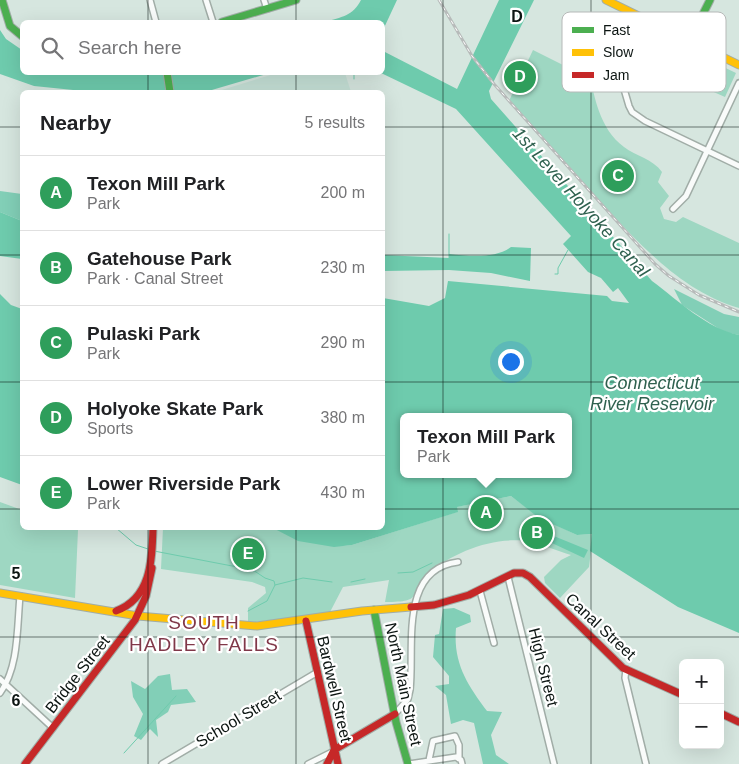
<!DOCTYPE html>
<html lang="en">
<head>
<meta charset="utf-8">
<style>
	:root { --surface:#fff; --page:#f6f6f6; --text:#202124; --muted:#757577; --line:#e0e0e0; --accent:#535e5a }
	body { margin:0; font-family:Helvetica,sans-serif; background:var(--page); color:var(--text) }
	.controls { position:absolute; right:15px; bottom:15px; display:grid; overflow:hidden; border-radius:8px; box-shadow:0 5px 20px #0002 }
	.controls button { width:45px; height:45px; display:grid; place-items:center; padding:0; border:0; border-bottom:1px solid var(--line); background:var(--surface); color:var(--text); font:25px sans-serif }
	.you { position:absolute; left:510px; top:361px; width:18px; height:18px; margin:-12px; border:4px solid #fff; border-radius:50%; background:#1a73e8; box-shadow:0 0 0 8px #1a73e833 }
	.badge { display:grid; place-items:center; width:32px; height:32px; border-radius:50%; background:var(--accent); color:#fff; font-size:16px; font-weight:700 }
	.pin { position:absolute; translate:-50% -50%; border:2px solid #fff; box-shadow:0 1px 5px #0006 }
	.popup { position:absolute; left:400px; top:413px; width:172px; height:65px; box-sizing:border-box; display:grid; place-content:center; border-radius:8px; background:var(--surface); filter:drop-shadow(0 1px 4px #0005); font-size:16px; white-space:nowrap; color:var(--muted) }
	.popup b { font-size:19px; color:var(--text) }
	.popup::after { content:''; position:absolute; left:50%; top:100%; margin-left:-10px; border:10px solid transparent; border-top-color:var(--surface) }
	.list { margin:0; padding:0; list-style:none }
	h2 { display:flex; justify-content:space-between; align-items:center; height:65px; margin:0; padding:0 20px; font-size:21px }
	h2 small { font-size:16px; font-weight:400; color:var(--muted) }
	.list li { display:grid; grid-template-columns:32px 1fr auto; gap:15px; align-items:center; box-sizing:border-box; height:75px; padding:0 20px; border-top:1px solid var(--line) }
	.list b { display:block; font-size:19px; white-space:nowrap }
	.list p { margin:0; font-size:16px; white-space:nowrap; color:var(--muted) }
	.list em { font-size:16px; font-style:normal; color:var(--muted) }
	.icon { flex:none; width:28px; height:28px; fill:none; stroke:currentColor; stroke-width:2; stroke-linecap:round; stroke-linejoin:round }
	.map { position:relative; flex:none; width:739px; height:764px; overflow:hidden }
	.search { position:absolute; background:var(--surface); box-shadow:0 5px 20px #0002; left:20px; top:20px; width:365px; height:55px; display:flex; align-items:center; gap:12px; box-sizing:border-box; padding:0 18px; border-radius:8px; color:var(--muted); font-size:19px }
	.panel { position:absolute; background:var(--surface); box-shadow:0 5px 20px #0002; left:20px; top:90px; width:365px; height:440px; border-radius:8px }
	.map>svg:first-child { display:block }
	.built { fill:#c5e0d6 }
	.green { fill:#9ed7c2 }
	.forest { fill:#82cfb7 }
	.water { fill:#6ecbad; fill-rule:evenodd }
	.lines { fill:none; stroke-linecap:round; stroke-linejoin:round }
	.stream { stroke:#6ecbad; stroke-width:1 }
	.street-casing { stroke:#a1ada7; stroke-width:8 }
	.fast-casing { stroke:#a1ada7; stroke-width:9 }
	.slow-casing { stroke:#a1ada7; stroke-width:9 }
	.jam-casing { stroke:#a1ada7; stroke-width:9 }
	.street { stroke:#f9fbfa; stroke-width:5 }
	.fast { stroke:#4caf50; stroke-width:7 }
	.slow { stroke:#ffc107; stroke-width:7 }
	.jam { stroke:#c62828; stroke-width:7 }
	.rail-casing { stroke:#b7bbba; stroke-width:3 }
	.rail { stroke:#fff; stroke-width:1; stroke-dasharray:4; stroke-linecap:butt }
	.grid { fill:none; stroke:#0c1512; stroke-width:1; stroke-opacity:0.55 }
	.labels { text-anchor:middle; stroke-width:4.5; stroke-linejoin:round; paint-order:stroke }
	.street-label { font-size:16px; fill:#0c1512; stroke:#fff }
	.water-label { font-size:18px; font-style:italic; fill:#2f614f; stroke:#fff }
	.quarter-label { font-size:19px; letter-spacing:1px; fill:#803849; stroke:#fff }
	.key { fill:#fff; stroke:#b6b9b8; stroke-width:1 }
	.key-label { font-size:14px; fill:#0c1512 }
	.grid-label { font-size:16px; text-anchor:middle; font-weight:bold; fill:#0c1512; stroke:#fff; stroke-width:4.5; stroke-linejoin:round; paint-order:stroke }
</style>
</head>
<body>
<div class="map">
<svg width="739" height="764" viewBox="0 0 739 764">
	<rect width="100%" height="100%" fill="#d6e6df"/>
	<!-- built -->
	<path class="built" d="M 277,73 L 345,73 L 351,92 L 215,92 Z"/>
	<!-- green -->
	<path class="green" d="M 533,50 L 567,67 L 575,50 L 589,56 L 612,54 L 613,62 L 588,69 C 595,98 599,128 624,147 C 636,156 653,159 662,172 L 658,182 L 669,196 L 660,208 L 664,219 L 676,222 L 683,217 L 739,243 L 739,308 C 685,292 649,253 611,214 C 576,178 542,139 509,101 L 514,90 L 507,83 L 517,64 L 525,67 Z
		M 694,53 L 736,73 L 725,97 L 682,78 Z
		M 511,496 L 539,517 L 577,535 L 593,534 L 589,567 L 560,598 L 545,583 L 544,577 L 561,560 L 571,555 C 558,551 544,545 531,542 C 497,535 454,551 428,574 C 406,594 427,602 385,602 L 389,580 L 343,587 L 330,612 L 248,623 L 248,608 L 266,593 L 265,587 L 252,582 L 161,569 L 163,528 L 281,528 C 302,540 328,548 352,545 L 457,512 L 456,507 Z
		M 0,502 L 22,510 L 22,528 L 72,528 L 78,530 L 75,598 L 0,585 Z"/>
	<!-- forest -->
	<path class="forest" d="M 0,191 L 22,194 L 22,221 L 0,212 Z
		M 674,289 L 724,314 L 739,317 L 739,335 L 724,332 L 682,305 Z
		M 454,608 L 470,615 L 471,622 L 456,628 C 453,663 467,684 487,711 L 502,712 L 491,735 L 496,755 L 509,764 L 483,764 L 474,723 L 463,720 L 451,724 L 446,695 L 435,686 L 449,684 L 449,676 L 433,657 L 435,635 L 439,634 L 443,609 Z
		M 170,674 L 172,690 L 187,689 L 196,702 L 171,705 L 168,712 L 156,720 L 158,737 L 150,729 L 141,740 L 134,736 L 143,714 L 133,697 L 131,681 L 145,689 L 158,676 Z"/>
	<!-- water -->
	<path class="water" d="M 361,0 L 397,0 L 383,30 L 382,22 L 325,22 C 341,17 353,16 361,0 Z
		M 499,0 L 534,0 L 489,91 L 491,99 L 652,281 C 679,301 706,328 739,335 L 739,633 L 678,607 L 590,551 L 592,534 L 577,535 L 548,522 L 544,532 L 588,550 L 584,558 L 539,537 L 523,534 L 525,529 L 534,530 L 539,518 L 511,496 L 457,507 L 458,512 L 352,545 L 334,547 L 298,541 L 273,528 L 382,528 L 383,298 L 429,306 L 445,298 L 448,281 L 607,296 L 612,301 L 629,303 L 618,288 L 613,292 L 601,278 L 588,272 L 563,244 L 571,236 L 456,109 L 381,73 L 382,72 L 383,51 L 457,89 ZM 404,417 L 568,417 L 568,474 L 404,474 Z
		M 0,30 L 6,39 L 22,50 L 22,72 L 270,73 L 205,92 L 93,92 L 34,86 L 0,74 Z
		M 0,212 L 22,221 L 22,259 L 0,256 Z
		M 511,247 L 531,248 L 530,281 L 491,273 L 449,270 L 383,271 L 383,255 L 449,258 L 449,254 C 469,256 495,259 511,247 Z
		M 0,294 L 11,305 L 22,309 L 22,485 L 0,477 Z"/>
	<g class="lines">
		<!-- stream -->
		<path class="stream" d="M 354,72 L 354,79
			M 449,234 L 449,258
			M 555,274 L 558,274 L 558,268 L 568,250
			M 116,528 L 136,545 L 148,549
			M 154,551 L 253,570 L 265,578 L 274,581 L 275,585 L 267,601 L 248,611
			M 398,573 L 413,572 L 432,563
			M 351,582 L 365,579
			M 275,585 L 303,578 L 332,582
			M 124,753 L 176,696"/>
		<defs>
			<path id="street" d="M 150,0 L 156,22
				M 206,0 L 213,22
				M 264,0 L 267,9
				M 633,14 L 614,55 L 629,106 L 632,112 L 645,121 L 739,166
				M 673,209 L 686,196 L 739,83
				M 508,577 L 554,764
				M 480,591 L 494,643
				M 626,669 L 625,678 L 646,764
				M 0,679 L 53,728
				M 0,693 C 19,667 17,627 20,596
				M 395,714 L 408,699 L 410,690 C 415,649 398,569 458,562
				M 429,760 L 433,741 L 455,736 L 459,745 L 459,759
				M 162,764 L 316,673
				M 308,764 L 334,751
				M 409,764 L 456,757 L 461,760 L 462,764"/>
			<path id="fast" d="M 2,0 L 10,26 L 22,36
				M 222,22 L 296,0
				M 690,40 L 710,0
				M 167,72 L 170,92
				M 374,610 L 396,722 L 408,764"/>
			<path id="slow" d="M 606,0 L 739,65
				M 0,593 L 138,616 L 257,626 L 362,611 L 411,607"/>
			<path id="jam" d="M 411,607 L 434,605 L 469,595 L 514,573 L 523,573 L 530,577 L 623,668 L 683,695
				M 116,611 C 151,598 152,561 153,528
				M 306,621 L 338,764
				M 720,713 L 739,722
				M 25,764 L 135,620 L 146,596 L 152,568
				M 327,764 L 334,750 L 395,714"/>
		</defs>
		<!-- street casing -->
		<use href="#street" class="street-casing"/>
		<!-- fast casing -->
		<use href="#fast" class="fast-casing"/>
		<!-- slow casing -->
		<use href="#slow" class="slow-casing"/>
		<!-- jam casing -->
		<use href="#jam" class="jam-casing"/>
		<!-- street -->
		<use href="#street" class="street"/>
		<!-- fast -->
		<use href="#fast" class="fast"/>
		<!-- slow -->
		<use href="#slow" class="slow"/>
		<!-- jam -->
		<use href="#jam" class="jam"/>
		<defs>
			<path id="rail" d="M 439,0 L 472,56 L 494,84 L 655,264 L 669,276 L 699,295 L 739,312"/>
		</defs>
		<!-- rail casing -->
		<use href="#rail" class="rail-casing"/>
		<!-- rail -->
		<use href="#rail" class="rail"/>
	</g>
	<!-- grid -->
	<path class="grid" d="M 148,0 L 148,22M 296,0 L 296,22M 443,0 L 443,764M 591,0 L 591,764M 148,72 L 148,92M 296,72 L 296,92M 0,127 L 22,127M 382,127 L 739,127M 0,255 L 22,255M 382,255 L 739,255M 0,382 L 22,382M 382,382 L 739,382M 0,509 L 22,509M 382,509 L 739,509M 148,528 L 148,764M 296,528 L 296,764M 0,637 L 739,637"/>
	<g class="labels">
		<!-- street labels -->
		<g class="street-label">
			<text transform="translate(601 626) rotate(43)" y="6">Canal Street</text>
			<text transform="translate(544 667) rotate(76)" y="6">High Street</text>
			<text transform="translate(77 674) rotate(-52)" y="6">Bridge Street</text>
			<text transform="translate(404 684) rotate(78)" y="6">North Main Street</text>
			<text transform="translate(335 689) rotate(77)" y="6">Bardwell Street</text>
			<text transform="translate(238 718) rotate(-31)" y="6">School Street</text>
		</g>
		<!-- water labels -->
		<g class="water-label">
			<text transform="translate(581 202) rotate(48)" y="6">1st Level Holyoke Canal</text>
			<text x="652" y="389">Connecticut<tspan x="652" dy="21">River Reservoir</tspan></text>
		</g>
		<!-- quarter labels -->
		<g class="quarter-label">
			<text x="204" y="629">SOUTH<tspan x="204" dy="22">HADLEY FALLS</tspan></text>
		</g>
	</g>
	<!-- legend -->
	<rect x="562" y="12" width="164" height="80" rx="8" class="key"/>
	<rect x="572" y="27" width="22" height="6" fill="#4caf50"/>
	<rect x="572" y="49" width="22" height="7" fill="#ffc107"/>
	<rect x="572" y="72" width="22" height="6" fill="#c62828"/>
	<g class="key-label">
		<text x="603" y="35">Fast</text>
		<text x="603" y="57">Slow</text>
		<text x="603" y="80">Jam</text>
	</g>
	<g class="grid-label">
		<text x="517" y="22">D</text>
		<text x="16" y="579">5</text>
		<text x="16" y="706">6</text>
	</g>
</svg>
<div class="controls">
<button>+</button>
<button>−</button>
</div>
<div class="you"></div>
<div class="pin badge" style="left:486px;top:513px;background:#2e9e5b">A</div>
<div class="popup"><b>Texon Mill Park</b>Park</div>
<div class="pin badge" style="left:537px;top:533px;background:#2e9e5b">B</div>
<div class="pin badge" style="left:618px;top:176px;background:#2e9e5b">C</div>
<div class="pin badge" style="left:520px;top:77px;background:#2e9e5b">D</div>
<div class="pin badge" style="left:248px;top:554px;background:#2e9e5b">E</div>
<div class="search"><svg class="icon" aria-label="search" viewBox="0 0 24 24"><circle cx="10" cy="10" r="6"/><path d="M15 15l6 6"/></svg>Search here</div>
<section class="panel">
<h2>Nearby<small>5 results</small></h2>
<ul class="list">
<li><span class="badge" style="background:#2e9e5b">A</span><div><b>Texon Mill Park</b><p>Park</p></div><em>200 m</em></li>
<li><span class="badge" style="background:#2e9e5b">B</span><div><b>Gatehouse Park</b><p>Park · Canal Street</p></div><em>230 m</em></li>
<li><span class="badge" style="background:#2e9e5b">C</span><div><b>Pulaski Park</b><p>Park</p></div><em>290 m</em></li>
<li><span class="badge" style="background:#2e9e5b">D</span><div><b>Holyoke Skate Park</b><p>Sports</p></div><em>380 m</em></li>
<li><span class="badge" style="background:#2e9e5b">E</span><div><b>Lower Riverside Park</b><p>Park</p></div><em>430 m</em></li>
</ul>
</section>
</div>
</body>
</html>
